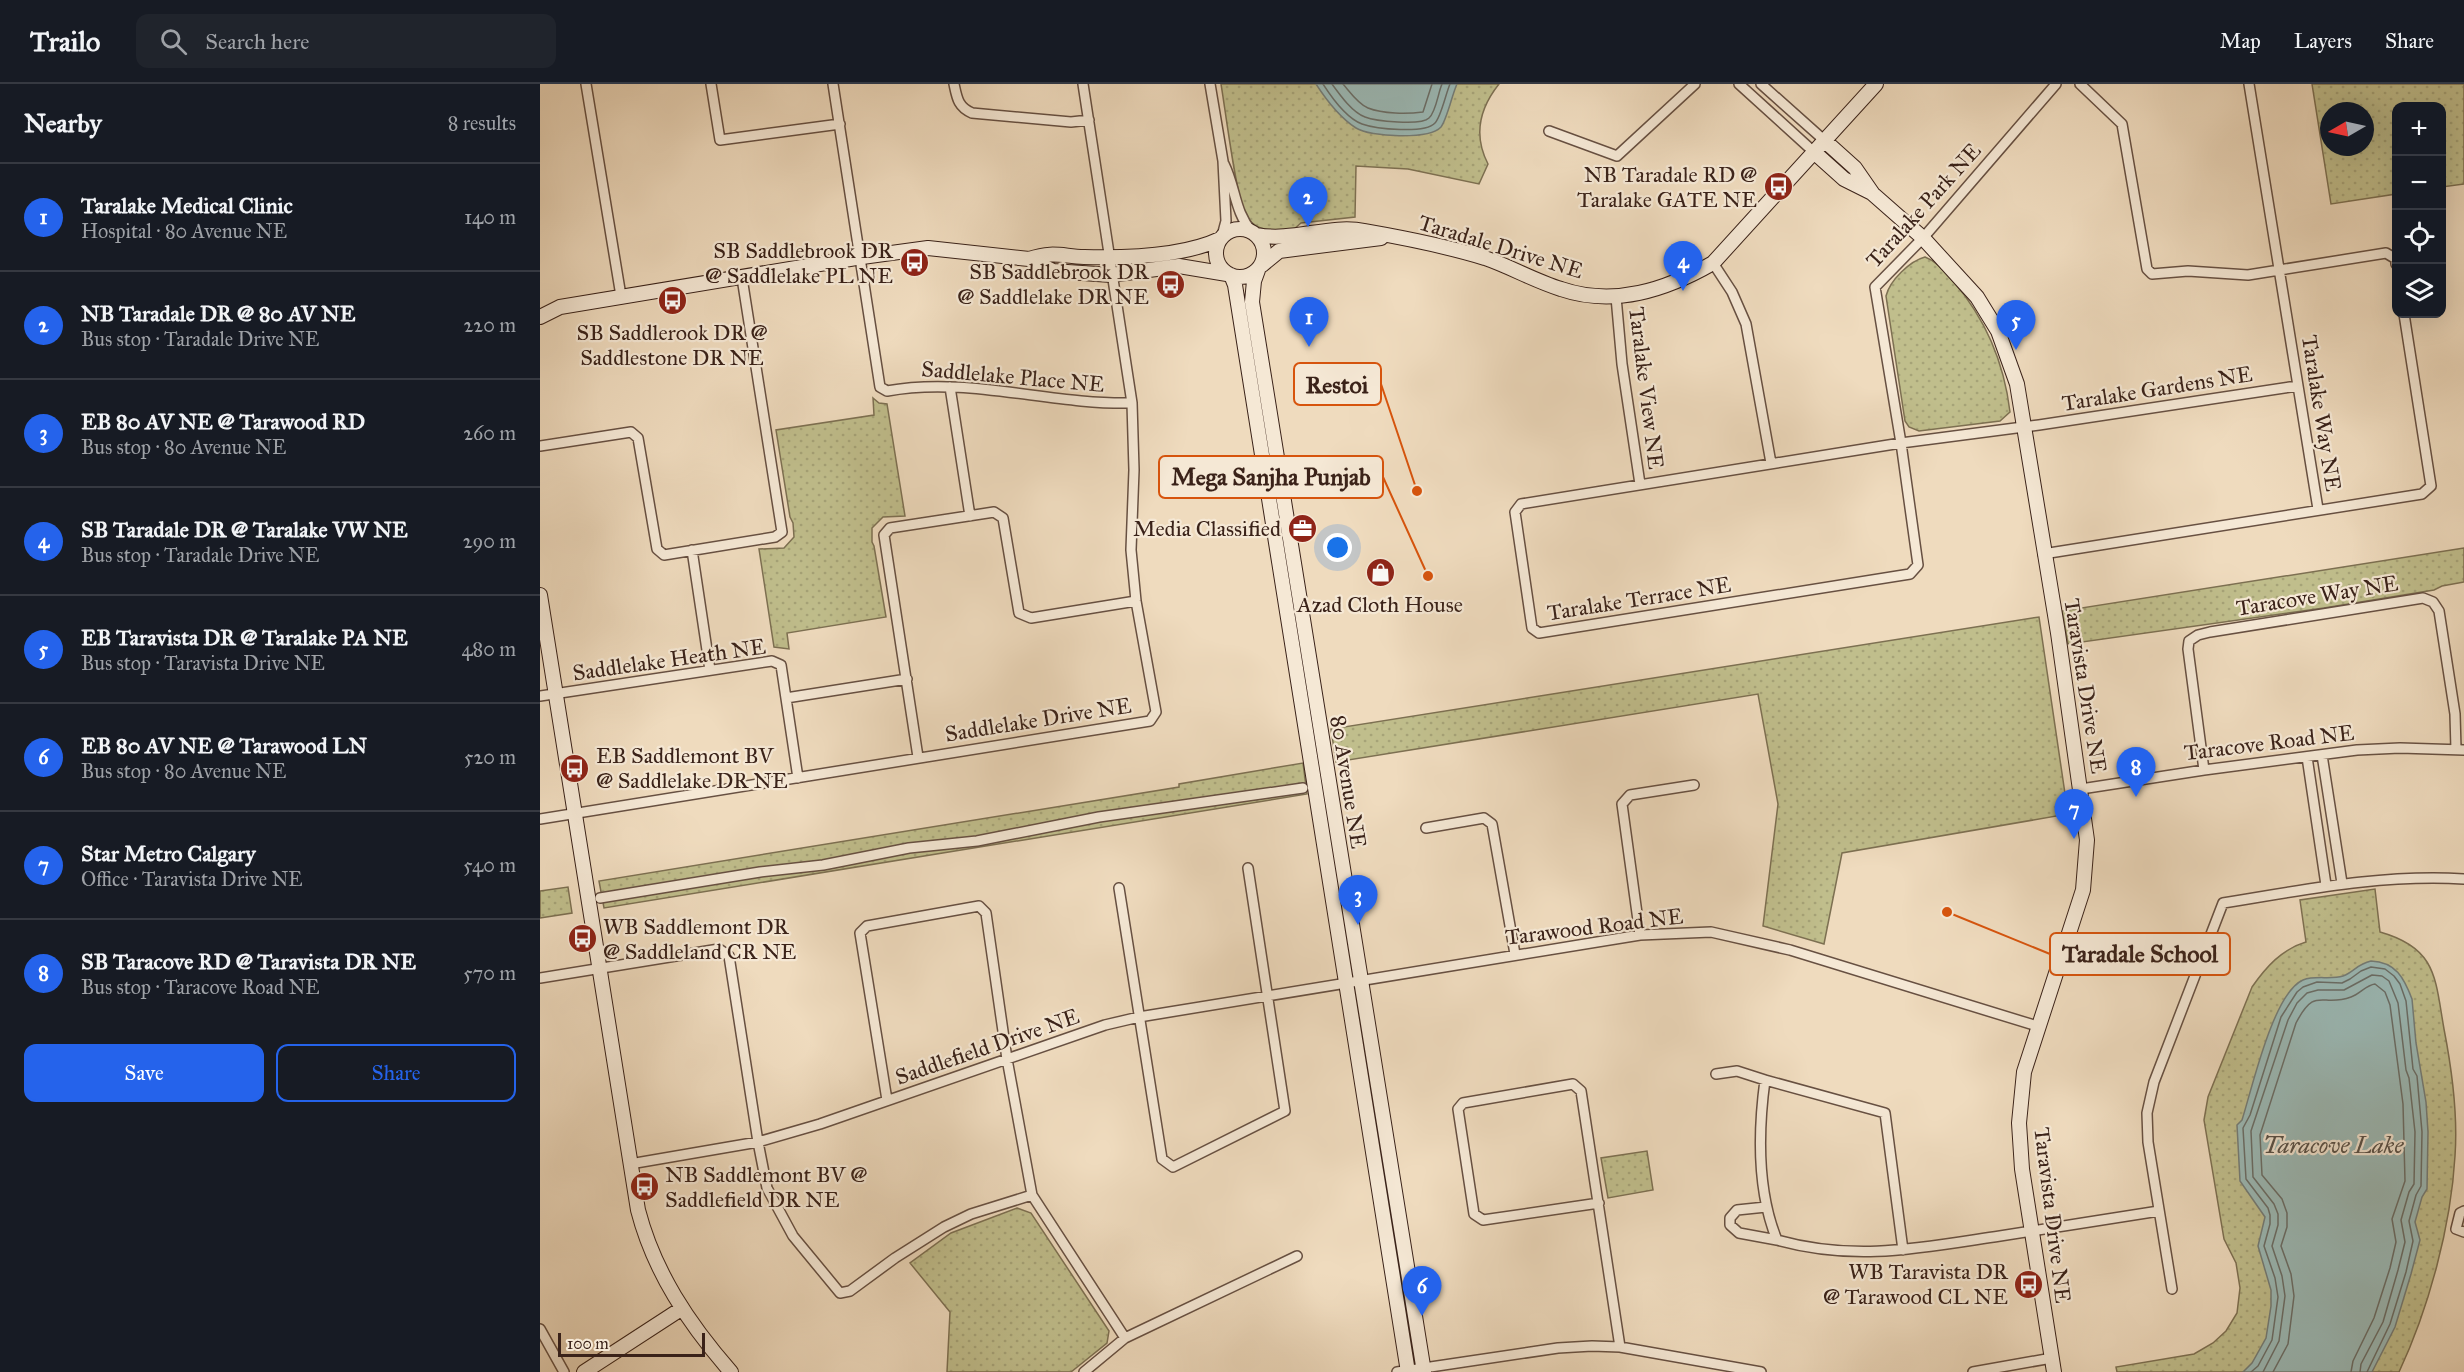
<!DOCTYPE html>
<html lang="en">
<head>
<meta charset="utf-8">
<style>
	:root { --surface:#171b24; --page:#20242c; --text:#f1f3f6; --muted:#9ea1a6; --line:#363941; --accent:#2563eb }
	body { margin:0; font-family:"IM FELL Great Primer",serif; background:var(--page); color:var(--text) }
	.controls { position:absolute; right:18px; top:18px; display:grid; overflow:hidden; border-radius:12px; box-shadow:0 6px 24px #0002 }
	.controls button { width:54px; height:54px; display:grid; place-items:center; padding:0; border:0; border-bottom:2px solid var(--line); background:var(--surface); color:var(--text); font:30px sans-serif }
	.compass { position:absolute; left:1780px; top:18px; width:54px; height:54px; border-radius:50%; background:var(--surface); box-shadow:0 6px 24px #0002; rotate:261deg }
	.scale { position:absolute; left:18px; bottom:15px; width:147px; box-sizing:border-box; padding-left:6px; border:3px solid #3a2219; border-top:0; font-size:16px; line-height:21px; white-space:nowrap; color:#3a2219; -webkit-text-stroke:4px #f5e8d5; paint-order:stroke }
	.you { position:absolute; left:798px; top:464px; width:21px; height:21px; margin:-15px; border:4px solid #fff; border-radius:50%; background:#1a73e8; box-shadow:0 0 0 9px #1a73e833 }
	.badge { display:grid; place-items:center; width:39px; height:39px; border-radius:50%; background:var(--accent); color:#fff; font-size:20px; font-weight:700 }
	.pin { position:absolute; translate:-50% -50px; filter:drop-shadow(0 2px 3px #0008) }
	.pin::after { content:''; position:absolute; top:32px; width:21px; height:18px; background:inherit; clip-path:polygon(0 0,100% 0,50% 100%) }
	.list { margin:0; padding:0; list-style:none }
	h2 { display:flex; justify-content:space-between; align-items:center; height:78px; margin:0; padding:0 24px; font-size:26px }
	h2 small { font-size:20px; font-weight:400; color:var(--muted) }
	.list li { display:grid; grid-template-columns:39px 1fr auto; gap:18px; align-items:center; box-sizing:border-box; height:108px; padding:0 24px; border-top:2px solid var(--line) }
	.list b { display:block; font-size:22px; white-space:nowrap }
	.list p { margin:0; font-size:20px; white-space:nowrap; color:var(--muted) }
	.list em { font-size:20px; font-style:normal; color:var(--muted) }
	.actions { display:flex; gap:12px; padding:18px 24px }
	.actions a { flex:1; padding:14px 0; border:2px solid var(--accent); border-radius:12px; text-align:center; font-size:21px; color:var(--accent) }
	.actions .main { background:var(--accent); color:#fff }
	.icon { flex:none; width:33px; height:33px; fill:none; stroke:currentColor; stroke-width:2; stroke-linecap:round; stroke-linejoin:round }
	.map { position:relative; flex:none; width:1924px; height:1288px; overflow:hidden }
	header { display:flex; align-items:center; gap:36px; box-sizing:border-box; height:84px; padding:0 30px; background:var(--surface); border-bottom:2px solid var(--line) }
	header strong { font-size:28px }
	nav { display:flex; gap:33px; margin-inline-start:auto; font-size:21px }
	.search { width:420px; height:54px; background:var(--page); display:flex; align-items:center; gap:15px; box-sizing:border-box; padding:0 21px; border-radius:12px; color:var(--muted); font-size:22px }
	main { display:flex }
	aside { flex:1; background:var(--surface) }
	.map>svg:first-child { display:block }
	.park { fill:url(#park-dots); stroke:#7d7052; stroke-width:1.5; fill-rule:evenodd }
	.water { fill:#9bbab7; stroke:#747d78; stroke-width:1.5 }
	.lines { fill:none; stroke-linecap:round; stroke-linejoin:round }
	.shore { stroke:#6a6e68; stroke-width:1.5 }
	.street-casing { stroke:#675042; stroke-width:12 }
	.secondary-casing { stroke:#3a2219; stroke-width:16 }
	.street { stroke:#f5e8d5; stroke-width:9 }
	.secondary { stroke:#f5e8d5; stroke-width:14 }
	.labels { text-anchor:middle; stroke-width:4.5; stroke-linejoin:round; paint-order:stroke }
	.poi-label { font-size:22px; fill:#3a2219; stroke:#f5e8d5; text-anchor:end }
	.street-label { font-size:22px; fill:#3a2219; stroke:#f5e8d5 }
	.water-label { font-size:24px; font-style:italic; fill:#575048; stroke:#f5e8d5 }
	.leader { fill:none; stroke:#d7540d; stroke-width:2 }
	.callout-dot { fill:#d7540d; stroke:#f5e8d5; stroke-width:2 }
	.callout { fill:#f5e8d5; stroke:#d7540d; stroke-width:2 }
	.callout-label { font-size:24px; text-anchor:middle; font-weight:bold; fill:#3a2219 }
</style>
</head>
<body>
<header>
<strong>Trailo</strong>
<div class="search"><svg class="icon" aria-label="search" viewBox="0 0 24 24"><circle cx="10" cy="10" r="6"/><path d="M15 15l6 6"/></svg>Search here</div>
<nav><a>Map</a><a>Layers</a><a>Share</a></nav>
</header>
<main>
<aside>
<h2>Nearby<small>8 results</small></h2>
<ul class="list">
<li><span class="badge">1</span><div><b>Taralake Medical Clinic</b><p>Hospital · 80 Avenue NE</p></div><em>140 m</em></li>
<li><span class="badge">2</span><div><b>NB Taradale DR @ 80 AV NE</b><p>Bus stop · Taradale Drive NE</p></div><em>220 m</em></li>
<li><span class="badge">3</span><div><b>EB 80 AV NE @ Tarawood RD</b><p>Bus stop · 80 Avenue NE</p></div><em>260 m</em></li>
<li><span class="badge">4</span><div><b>SB Taradale DR @ Taralake VW NE</b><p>Bus stop · Taradale Drive NE</p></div><em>290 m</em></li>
<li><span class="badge">5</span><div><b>EB Taravista DR @ Taralake PA NE</b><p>Bus stop · Taravista Drive NE</p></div><em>480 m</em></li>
<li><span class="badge">6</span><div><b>EB 80 AV NE @ Tarawood LN</b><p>Bus stop · 80 Avenue NE</p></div><em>520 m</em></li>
<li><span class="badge">7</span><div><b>Star Metro Calgary</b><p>Office · Taravista Drive NE</p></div><em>540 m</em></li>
<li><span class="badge">8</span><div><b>SB Taracove RD @ Taravista DR NE</b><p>Bus stop · Taracove Road NE</p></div><em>570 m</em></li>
</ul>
<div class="actions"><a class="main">Save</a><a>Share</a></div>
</aside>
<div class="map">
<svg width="1924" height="1288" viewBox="0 0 1924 1288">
	<defs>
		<pattern id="park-dots" width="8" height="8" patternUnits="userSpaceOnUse" patternTransform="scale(1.5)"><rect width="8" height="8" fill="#c0be8c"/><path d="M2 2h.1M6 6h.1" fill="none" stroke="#a6a378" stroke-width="1.8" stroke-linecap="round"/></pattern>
	</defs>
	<rect width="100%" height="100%" fill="#efdbbe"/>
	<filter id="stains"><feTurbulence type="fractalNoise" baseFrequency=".00333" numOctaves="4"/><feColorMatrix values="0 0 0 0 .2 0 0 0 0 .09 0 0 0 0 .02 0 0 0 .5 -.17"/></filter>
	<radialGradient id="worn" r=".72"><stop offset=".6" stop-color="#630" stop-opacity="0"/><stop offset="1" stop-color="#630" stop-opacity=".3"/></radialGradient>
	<!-- park -->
	<path class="park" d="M 681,0 L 959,0 C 939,25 933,51 948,80 L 939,100 L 868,85 L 816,82 L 815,133 L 761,139 L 753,146 C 735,147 719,149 706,133 C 697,120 685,23 681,0 Z
		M 1772,0 L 1924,0 L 1924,100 L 1902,103 L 1902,22 L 1856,22 L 1856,110 L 1791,120 ZM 1789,27 L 1825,27 L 1825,63 L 1789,63 Z
		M 1385,173 C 1396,177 1406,188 1413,197 C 1446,235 1464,278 1470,328 L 1460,337 L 1379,347 L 1369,343 L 1365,337 L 1346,212 C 1350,196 1370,177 1385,173 Z
		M 333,314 L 339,319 L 347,320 L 365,432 L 343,433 L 332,444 L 332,458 L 334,462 L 346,533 L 247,549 L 249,565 L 234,563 L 219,465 L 244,464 L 254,453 L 253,439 L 250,433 L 236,346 L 334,331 Z
		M 1924,464 L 1924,498 L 1902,502 L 1894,506 L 1784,524 L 1528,560 L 1522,527 Z
		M 1499,533 L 1528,730 L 1302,769 L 1284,860 L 1223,842 L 1238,720 L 1218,610 L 796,678 L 791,645 Z
		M 763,679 L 767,710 L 64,824 L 59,797 L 639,703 L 639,700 Z
		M 28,803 L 32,829 L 0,834 L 0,807 Z
		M 1835,805 L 1840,848 C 1897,864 1895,894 1904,945 C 1912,986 1918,1030 1915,1072 C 1911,1142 1889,1224 1859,1288 L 1577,1288 L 1576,1283 L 1654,1270 L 1673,1259 L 1686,1247 L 1697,1229 L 1700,1204 L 1696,1179 L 1684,1155 L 1664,1036 L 1668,1013 L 1712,903 C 1726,883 1742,865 1766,858 L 1760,816 Z
		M 1107,1067 L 1113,1106 L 1068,1114 L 1061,1074 Z
		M 477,1124 L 491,1129 L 569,1247 L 567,1259 L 531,1288 L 407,1288 L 410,1228 L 370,1179 L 411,1149 Z"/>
	<!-- water -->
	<path class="water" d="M 776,0 L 917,0 C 912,11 907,35 901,43 C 889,56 830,53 816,44 C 799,33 787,17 776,0 Z
		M 1831,877 C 1856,878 1864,894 1872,915 L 1876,959 L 1886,1018 L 1888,1048 L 1887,1105 L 1882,1113 L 1875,1138 L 1880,1156 L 1871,1190 L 1855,1243 L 1832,1288 L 1703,1288 L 1712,1279 L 1726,1254 L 1731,1222 L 1731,1206 L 1718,1162 L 1725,1133 L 1700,1097 L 1697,1041 L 1702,1036 C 1712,1005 1733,909 1763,896 C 1776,891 1790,896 1803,892 C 1814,888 1817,880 1831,877 Z"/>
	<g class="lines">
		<!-- shore -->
		<path class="shore" d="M 783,0 C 792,14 806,34 822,40 C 836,45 885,50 895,39 C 901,33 906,9 910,0
			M 792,0 C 800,11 812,28 825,33 C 835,37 881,42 889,34 C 896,28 898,9 902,0
			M 803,0 C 810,8 818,20 828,24 C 843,30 867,30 883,28 L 892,0
			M 1711,1288 L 1718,1282 L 1732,1256 L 1738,1213 L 1735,1194 L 1724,1162 L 1730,1140 L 1730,1131 L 1728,1124 L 1706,1095 L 1703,1044 L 1710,1031 L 1741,933 L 1757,908 L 1763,903 L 1777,898 L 1802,899 L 1810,895 L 1821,887 L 1831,883 L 1845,885 L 1854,892 L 1860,900 L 1866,917 L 1873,985 L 1877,992 L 1882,1048 L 1881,1102 L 1876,1111 L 1869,1137 L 1873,1157 L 1866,1188 L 1850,1240 L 1827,1288
			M 1723,1288 L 1739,1257 L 1745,1212 L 1742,1192 L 1732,1162 L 1738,1141 L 1738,1130 L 1734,1120 L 1713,1093 L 1711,1047 L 1748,936 L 1757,919 L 1767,909 L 1778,906 L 1804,906 L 1832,891 L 1842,892 L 1849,897 L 1858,919 L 1866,986 L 1869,994 L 1875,1048 L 1874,1100 L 1869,1108 L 1861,1136 L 1865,1158 L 1858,1186 L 1843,1238 L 1821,1280 L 1820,1288
			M 1733,1288 L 1748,1260 L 1754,1212 L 1751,1190 L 1741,1162 L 1747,1143 L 1747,1129 L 1742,1115 L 1722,1091 L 1720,1051 L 1756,939 C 1776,901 1781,924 1811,913 C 1820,910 1826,901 1835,900 L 1845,908 L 1850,921 L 1863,1020 L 1865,1097 L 1852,1135 L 1856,1158 L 1850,1184 L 1834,1234 L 1813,1277 L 1811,1288"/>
		<defs>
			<path id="street" d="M 46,0 L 81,212
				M 171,0 L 180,56 L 300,40
				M 293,0 L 340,303 L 347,307 C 428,292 510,321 592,319
				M 414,0 C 417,14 418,23 432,29 L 531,38 L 549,36
				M 670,0 L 683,77 L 686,137 L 682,152
				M 1199,0 L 1275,69
				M 1221,0 L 1285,57
				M 1516,0 L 1383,154 L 1335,203 L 1361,359 L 1378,481 L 1370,490 L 999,549 L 992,544 L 975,428 L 981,420 L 1361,359 L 1499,341 L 1757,302
				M 1540,0 L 1582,40 L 1607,185 L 1612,190 L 1648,187 L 1708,191 L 1846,169 L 1856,175 L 1856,180
				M 1709,0 L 1778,425
				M 1009,47 L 1077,72 L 1155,0
				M 684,80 C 696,104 694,127 712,148
				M 1173,179 L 1192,208 L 1206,240 L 1231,379
				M 1076,213 L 1082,280 L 1100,400
				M 410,303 L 430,432
				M 0,362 L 91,348 L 98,354 L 117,465 L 124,471 L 235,453 L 242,448 L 202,194
				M 152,466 L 170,586
				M 1503,470 L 1882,410 L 1891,402 L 1864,230
				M 0,612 L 232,577 L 241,581 L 258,694
				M 246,614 L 367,595
				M 1782,671 L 1802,799
				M 378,673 L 344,451 L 350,444 L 454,428 L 463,434 L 479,529 L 491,534 L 596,517
				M 1767,673 L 1786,801
				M 1664,686 L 1648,565 L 1649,557 L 1658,551 L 1670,548 L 1883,514 L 1893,518 L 1899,527 L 1915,630 L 1916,665
				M 1541,705 L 1664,686 L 1817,666 L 1860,664 L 1924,666
				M 0,735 L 610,637 L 616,628 L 596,517 L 591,466 L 594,386 L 592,319 L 543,0
				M 886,744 L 944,734 L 952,740 L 975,870
				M 579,804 L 622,1075 L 633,1083 L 745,1027 L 708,784
				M 60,814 L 220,788 L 283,781 L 369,764 L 437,757 L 559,733 L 763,704
				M 1100,851 L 1082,720 L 1090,711 L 1154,701
				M 0,894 L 179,865 L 189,872 L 218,1058 L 227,1104 L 253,1152 L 300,1209 L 310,1207 L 355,1174 L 404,1143 L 431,1130 L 492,1111
				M 1176,990 L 1197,987 L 1225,996
				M 347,1016 L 320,849 L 327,842 L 439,822 L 446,829 L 467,975 L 492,1111 L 585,1254
				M 90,1080 L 218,1058 L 280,1040 L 565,941 L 599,933 L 1100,851 L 1171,848 L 1250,866 L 1497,942
				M 1059,1119 L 943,1136 L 934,1130 L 918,1025 L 923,1019 L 1033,1000 L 1041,1007 L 1080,1263
				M 1226,1123 L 1197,1126 L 1190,1134 L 1190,1141 L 1199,1149 L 1237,1156
				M 1924,1127 L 1920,1129 L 1916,1145 L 1924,1148
				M 1363,1166 L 1345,1029 L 1225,996 C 1218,1048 1217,1107 1237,1156 C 1316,1178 1380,1164 1460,1152 C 1513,1144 1566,1135 1619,1127
				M 1632,1205 L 1608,1058 L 1607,1029 L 1614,998 L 1683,819 C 1764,806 1842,790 1924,795
				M 0,1245 L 24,1288
				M 544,1288 L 585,1254 L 757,1172
				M 857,1288 L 1018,1264 L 1052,1262 L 1080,1263 L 1221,1288
				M 1433,1288 L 1512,1274"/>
			<path id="secondary" d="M 1285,57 L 1315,84 L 1333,110 L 1383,154 L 1437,213 L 1458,247 L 1477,300 L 1518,549 L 1547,756 L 1543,806 L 1484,988 L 1479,1039 L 1482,1085 L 1514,1288
				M 1275,69 L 1304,95 L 1332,109
				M676 169a24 24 0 1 1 48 0a24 24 0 1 1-48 0Z
				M 717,151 C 753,158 789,140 825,147 C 865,154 906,162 945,174 C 971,183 995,197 1021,205 C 1074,223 1126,206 1173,179 L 1336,0
				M 489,175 C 513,167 521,172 544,173 C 584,174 644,172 680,155
				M 722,181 L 739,167 L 841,154
				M 718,186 L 714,197 L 712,218 L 884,1288
				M 691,191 L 695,201 L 868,1288
				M 0,233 L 20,223 L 322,173 L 388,164 L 489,175 L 513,187 L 571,191 L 639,182 L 687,190
				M 0,511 L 98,1126 C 114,1188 149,1240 191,1288
				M 44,1288 L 141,1225"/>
		</defs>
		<!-- street casing -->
		<use href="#street" class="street-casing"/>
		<!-- secondary casing -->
		<use href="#secondary" class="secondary-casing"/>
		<!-- street -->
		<use href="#street" class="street"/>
		<!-- secondary -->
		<use href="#secondary" class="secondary"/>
	</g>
	<!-- icons -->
	<defs>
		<symbol id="bus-disc" viewBox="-11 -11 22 22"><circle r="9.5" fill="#8f2418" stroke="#f5e8d5"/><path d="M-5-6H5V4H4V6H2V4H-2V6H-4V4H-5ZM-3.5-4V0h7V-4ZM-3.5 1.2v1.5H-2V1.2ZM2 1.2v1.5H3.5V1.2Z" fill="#fff"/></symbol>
		<symbol id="office-disc" viewBox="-11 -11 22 22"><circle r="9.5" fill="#8f2418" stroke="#f5e8d5"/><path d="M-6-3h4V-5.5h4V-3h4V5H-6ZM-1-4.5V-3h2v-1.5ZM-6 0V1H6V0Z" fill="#fff"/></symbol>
		<symbol id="shop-disc" viewBox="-11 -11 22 22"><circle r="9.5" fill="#8f2418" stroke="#f5e8d5"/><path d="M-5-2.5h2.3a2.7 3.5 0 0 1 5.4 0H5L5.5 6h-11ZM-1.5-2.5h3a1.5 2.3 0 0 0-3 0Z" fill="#fff"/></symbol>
	</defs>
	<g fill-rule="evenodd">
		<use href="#bus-disc" x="1222" y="86" width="33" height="33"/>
		<use href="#bus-disc" x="358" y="162" width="33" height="33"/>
		<use href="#bus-disc" x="614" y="184" width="33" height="33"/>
		<use href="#bus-disc" x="116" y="200" width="33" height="33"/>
		<use href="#office-disc" x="746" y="428" width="33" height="33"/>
		<use href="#shop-disc" x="824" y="472" width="33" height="33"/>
		<use href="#bus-disc" x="18" y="668" width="33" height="33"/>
		<use href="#bus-disc" x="26" y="838" width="33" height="33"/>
		<use href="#bus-disc" x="88" y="1086" width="33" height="33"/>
		<use href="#bus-disc" x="1472" y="1184" width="33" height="33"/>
	</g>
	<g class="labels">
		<!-- poi labels -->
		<g class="poi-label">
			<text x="1217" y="98">NB Taradale RD @<tspan x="1217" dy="25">Taralake GATE NE</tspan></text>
			<text x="353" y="174">SB Saddlebrook DR<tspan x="353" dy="25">@ Saddlelake PL NE</tspan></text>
			<text x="609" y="195">SB Saddlebrook DR<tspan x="609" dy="25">@ Saddlelake DR NE</tspan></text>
			<text x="132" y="256" text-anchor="middle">SB Saddlerook DR @<tspan x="132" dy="25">Saddlestone DR NE</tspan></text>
			<text x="741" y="452">Media Classified</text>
			<text x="840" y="528" text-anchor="middle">Azad Cloth House</text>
			<text x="56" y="679" text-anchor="start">EB Saddlemont BV<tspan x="56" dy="25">@ Saddlelake DR NE</tspan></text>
			<text x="63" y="850" text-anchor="start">WB Saddlemont DR<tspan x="63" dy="25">@ Saddleland CR NE</tspan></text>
			<text x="125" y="1098" text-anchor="start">NB Saddlemont BV @<tspan x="125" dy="25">Saddlefield DR NE</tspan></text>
			<text x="1468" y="1195">WB Taravista DR<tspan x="1468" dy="25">@ Tarawood CL NE</tspan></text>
		</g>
		<!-- street labels -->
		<g class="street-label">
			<text transform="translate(1383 121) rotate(-48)" y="8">Taralake Park NE</text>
			<text transform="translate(961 162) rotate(17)" y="8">Taradale Drive NE</text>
			<text transform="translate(473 292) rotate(5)" y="8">Saddlelake Place NE</text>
			<text transform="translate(1107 304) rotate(83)" y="8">Taralake View NE</text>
			<text transform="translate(1617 304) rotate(-9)" y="8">Taralake Gardens NE</text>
			<text transform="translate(1782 329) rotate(81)" y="8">Taralake Way NE</text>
			<text transform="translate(1777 511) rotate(-9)" y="8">Taracove Way NE</text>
			<text transform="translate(1099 514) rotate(-9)" y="8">Taralake Terrace NE</text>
			<text transform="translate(129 575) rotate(-8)" y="8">Saddlelake Heath NE</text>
			<text transform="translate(1546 602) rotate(81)" y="8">Taravista Drive NE</text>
			<text transform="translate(498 635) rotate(-9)" y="8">Saddlelake Drive NE</text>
			<text transform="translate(1729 658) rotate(-7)" y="8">Taracove Road NE</text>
			<text transform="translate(809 698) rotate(81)" y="8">80 Avenue NE</text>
			<text transform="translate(1054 842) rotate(-7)" y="8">Tarawood Road NE</text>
			<text transform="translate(447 962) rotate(-19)" y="8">Saddlefield Drive NE</text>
			<text transform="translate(1513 1131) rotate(83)" y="8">Taravista Drive NE</text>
		</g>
		<!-- water labels -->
		<g class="water-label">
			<text x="1793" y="1069">Taracove Lake</text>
		</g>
	</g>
	<!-- callouts -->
	<path class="leader" d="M877 407L841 300M888 492L843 393M1407 828L1510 870"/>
	<g class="callout-dot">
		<circle cx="877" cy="407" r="6"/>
		<circle cx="888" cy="492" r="6"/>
		<circle cx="1407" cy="828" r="6"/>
	</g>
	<g class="callout">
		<rect x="754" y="279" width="87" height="42" rx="6"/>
		<rect x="619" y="372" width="224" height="42" rx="6"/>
		<rect x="1510" y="849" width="180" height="42" rx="6"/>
	</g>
	<g class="callout-label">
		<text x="797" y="309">Restoi</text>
		<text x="731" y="401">Mega Sanjha Punjab</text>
		<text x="1600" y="878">Taradale School</text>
	</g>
	<rect width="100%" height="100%" filter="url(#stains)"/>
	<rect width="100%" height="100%" fill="url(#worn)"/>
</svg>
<div class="controls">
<button>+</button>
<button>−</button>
<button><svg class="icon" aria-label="locate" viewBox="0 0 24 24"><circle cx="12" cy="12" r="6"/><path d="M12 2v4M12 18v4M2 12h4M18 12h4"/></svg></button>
<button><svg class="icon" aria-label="layers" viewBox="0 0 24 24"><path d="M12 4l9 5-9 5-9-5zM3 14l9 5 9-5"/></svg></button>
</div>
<svg class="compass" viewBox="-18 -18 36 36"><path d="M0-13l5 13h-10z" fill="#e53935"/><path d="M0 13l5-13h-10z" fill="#9ea1a6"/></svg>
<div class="scale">100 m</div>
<div class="you"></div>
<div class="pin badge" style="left:769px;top:263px">1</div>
<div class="pin badge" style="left:768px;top:143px">2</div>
<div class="pin badge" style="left:818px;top:841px">3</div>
<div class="pin badge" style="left:1143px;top:207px">4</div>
<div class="pin badge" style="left:1476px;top:266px">5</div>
<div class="pin badge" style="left:882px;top:1232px">6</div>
<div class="pin badge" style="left:1534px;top:755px">7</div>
<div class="pin badge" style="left:1596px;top:713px">8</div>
</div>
</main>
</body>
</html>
